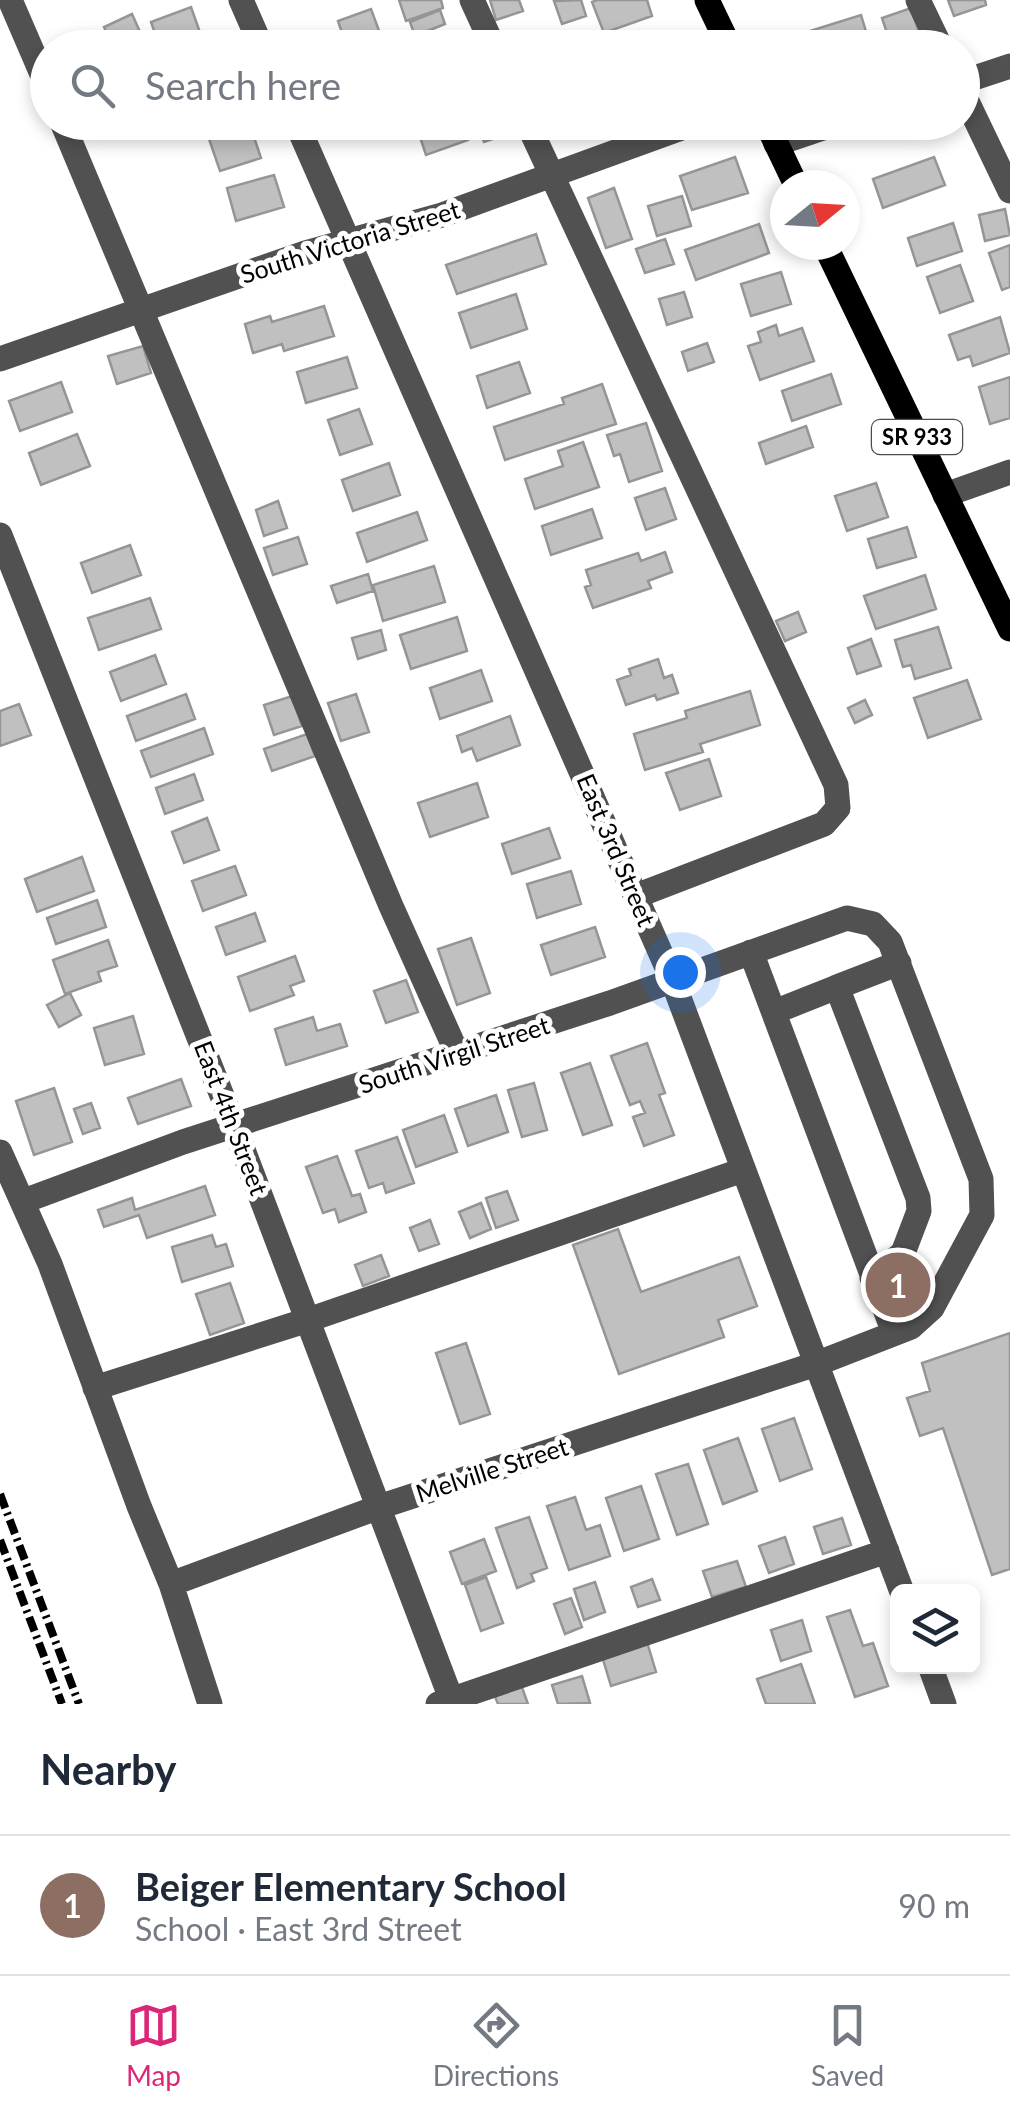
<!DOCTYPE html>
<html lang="en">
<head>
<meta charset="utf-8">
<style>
	:root { --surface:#fff; --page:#f2f2f3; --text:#1f2937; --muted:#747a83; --line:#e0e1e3; --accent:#db2777 }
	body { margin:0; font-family:Lato,sans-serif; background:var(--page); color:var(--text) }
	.controls { position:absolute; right:30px; bottom:30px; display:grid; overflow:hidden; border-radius:15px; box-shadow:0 5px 15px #0003 }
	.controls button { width:90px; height:90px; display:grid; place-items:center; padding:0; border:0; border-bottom:2px solid var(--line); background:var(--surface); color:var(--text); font:50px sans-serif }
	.compass { position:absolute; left:770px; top:170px; width:90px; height:90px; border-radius:50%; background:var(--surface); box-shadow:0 5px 15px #0003; rotate:72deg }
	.you { position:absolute; left:680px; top:972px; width:35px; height:35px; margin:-25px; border:8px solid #fff; border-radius:50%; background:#1a73e8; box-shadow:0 0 0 15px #1a73e833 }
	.badge { display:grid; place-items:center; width:65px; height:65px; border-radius:50%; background:var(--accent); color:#fff; font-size:32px; font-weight:700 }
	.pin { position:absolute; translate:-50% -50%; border:5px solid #fff; box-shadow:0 2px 10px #0006 }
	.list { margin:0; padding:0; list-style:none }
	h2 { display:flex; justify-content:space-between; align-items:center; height:130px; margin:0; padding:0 40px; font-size:42px }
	h2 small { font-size:32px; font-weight:400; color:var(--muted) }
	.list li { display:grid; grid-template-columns:65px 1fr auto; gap:30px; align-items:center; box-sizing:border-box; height:140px; padding:0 40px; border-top:2px solid var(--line) }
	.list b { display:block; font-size:38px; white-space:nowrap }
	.list p { margin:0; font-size:32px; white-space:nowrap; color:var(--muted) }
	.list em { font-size:32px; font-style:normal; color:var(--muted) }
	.icon { flex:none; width:55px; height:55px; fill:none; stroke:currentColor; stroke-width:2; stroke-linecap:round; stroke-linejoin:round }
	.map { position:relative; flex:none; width:1010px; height:1704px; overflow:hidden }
	.search { position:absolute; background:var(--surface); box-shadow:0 5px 15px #0003; left:30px; right:30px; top:30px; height:110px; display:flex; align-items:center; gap:25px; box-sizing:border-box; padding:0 35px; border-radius:55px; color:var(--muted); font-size:38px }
	.sheet { height:270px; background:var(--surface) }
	nav { display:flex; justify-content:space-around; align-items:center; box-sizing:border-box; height:140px; border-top:2px solid var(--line); background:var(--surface); font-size:28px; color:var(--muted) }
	nav a { display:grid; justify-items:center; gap:5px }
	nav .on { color:var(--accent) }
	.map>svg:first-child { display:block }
	.building { fill:#c0c0c0; stroke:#959595; stroke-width:2.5 }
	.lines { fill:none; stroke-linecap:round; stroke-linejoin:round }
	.minor { stroke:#515151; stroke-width:25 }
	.major { stroke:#000; stroke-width:25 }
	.rail { stroke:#000; stroke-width:8; stroke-dasharray:15 5 2.5 5; stroke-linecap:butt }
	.labels { text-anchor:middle; stroke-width:10; stroke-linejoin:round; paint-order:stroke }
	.shield { fill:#fff; stroke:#4c4c4c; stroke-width:2.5 }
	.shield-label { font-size:22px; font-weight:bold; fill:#000 }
	.street-label { font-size:25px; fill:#000; stroke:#fff }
</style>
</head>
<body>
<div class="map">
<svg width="1010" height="1704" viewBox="0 0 1010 1704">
	<rect width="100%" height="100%" fill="#fff"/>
	<!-- building -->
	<path class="building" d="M 399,0 L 441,0 L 443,8 L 406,21 Z
		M 490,0 L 519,0 L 523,11 L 496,20 Z
		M 581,0 L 586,16 L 562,24 L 554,1 Z
		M 597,0 L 647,0 L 652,16 L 604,33 L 592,2 Z
		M 948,0 L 985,0 L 986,5 L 954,16 Z
		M 191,7 L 204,44 L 160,48 L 151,22 Z
		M 911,8 L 921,38 L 892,48 L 882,18 Z
		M 371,9 L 385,47 L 347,48 L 338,21 Z
		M 440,10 L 445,24 L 415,36 L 410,22 Z
		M 132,14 L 141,34 L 113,46 L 104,27 Z
		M 861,15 L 871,48 L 801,48 L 797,35 Z
		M 240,122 L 249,122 L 261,158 L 220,171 L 207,133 Z
		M 415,122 L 462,122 L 468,140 L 426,155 Z
		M 477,122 L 513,122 L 516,131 L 484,142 Z
		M 735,157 L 748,193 L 692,210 L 680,176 Z
		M 934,157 L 945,185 L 883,208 L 873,179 Z
		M 274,175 L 284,207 L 236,221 L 227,188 Z
		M 614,188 L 632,239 L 606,248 L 588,198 Z
		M 682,196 L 691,226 L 657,236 L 648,206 Z
		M 1005,209 L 1010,235 L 985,241 L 979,215 Z
		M 953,223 L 962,251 L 917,266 L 908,238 Z
		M 759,224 L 769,253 L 696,280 L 685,250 Z
		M 536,234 L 546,264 L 457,294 L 446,265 Z
		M 665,239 L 674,264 L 645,273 L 636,249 Z
		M 1010,245 L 1010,287 L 1002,290 L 989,253 Z
		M 960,265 L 973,301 L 940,313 L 927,277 Z
		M 781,272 L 791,304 L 751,316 L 741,284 Z
		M 684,292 L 692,317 L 667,325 L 659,299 Z
		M 516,294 L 527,329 L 471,348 L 459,313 Z
		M 324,306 L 334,336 L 284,351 L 282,344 L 253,353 L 245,324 L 270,316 L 272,322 Z
		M 1000,317 L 1010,353 L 973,366 L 970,356 L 958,360 L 949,335 Z
		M 776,325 L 779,336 L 802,328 L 814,361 L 760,380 L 748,346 L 761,342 L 758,332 Z
		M 707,343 L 714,362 L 688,371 L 682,352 Z
		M 143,346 L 151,373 L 117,384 L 108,356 Z
		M 347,357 L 357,388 L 306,403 L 297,372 Z
		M 519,362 L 530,393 L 487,408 L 477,376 Z
		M 831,374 L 841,404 L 792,421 L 782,391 Z
		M 1010,377 L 1010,418 L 990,424 L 979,387 Z
		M 61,382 L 72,412 L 20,431 L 9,401 Z
		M 602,384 L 616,424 L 505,460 L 494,427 L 564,404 L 562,398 Z
		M 359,409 L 372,444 L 340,455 L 328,420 Z
		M 646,423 L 662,471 L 629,482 L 620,454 L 614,456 L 607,435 Z
		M 806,426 L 813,447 L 766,464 L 759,443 Z
		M 77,434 L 90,466 L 41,485 L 29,453 Z
		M 583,442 L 599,487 L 535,509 L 525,479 L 563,466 L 558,451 Z
		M 389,463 L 400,495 L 353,511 L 342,480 Z
		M 876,483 L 888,517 L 847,531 L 835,496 Z
		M 665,488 L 676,519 L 646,530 L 635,498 Z
		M 278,501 L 287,528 L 264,536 L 256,510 Z
		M 592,509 L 602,538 L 551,555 L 542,526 Z
		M 417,512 L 427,540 L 367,562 L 357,533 Z
		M 907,527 L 916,557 L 877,568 L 868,539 Z
		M 298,537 L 307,564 L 273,575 L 264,548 Z
		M 130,545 L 141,575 L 92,593 L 81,563 Z
		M 665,552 L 672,572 L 648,581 L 651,588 L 593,608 L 585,587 L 591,585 L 586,570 L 638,553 L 641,561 Z
		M 434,566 L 445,602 L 383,621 L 373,585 Z
		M 368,574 L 373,591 L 337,603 L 331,586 Z
		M 925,575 L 936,609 L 876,629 L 864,596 Z
		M 150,598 L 161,629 L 99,650 L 88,618 Z
		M 798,612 L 806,632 L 785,641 L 776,621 Z
		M 457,617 L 467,651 L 411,669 L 400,635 Z
		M 938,627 L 951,668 L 915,679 L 911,665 L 903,667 L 895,640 Z
		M 381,630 L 386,650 L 358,659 L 352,638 Z
		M 871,639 L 881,666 L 857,674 L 848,648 Z
		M 155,655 L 166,684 L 121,701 L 110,672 Z
		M 658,659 L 664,678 L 672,675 L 678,693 L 657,700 L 655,695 L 626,705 L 617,680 L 631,675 L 629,669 Z
		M 481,670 L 492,701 L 440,719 L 430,688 Z
		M 967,680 L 981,719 L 928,738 L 914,698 Z
		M 750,691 L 760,725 L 700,744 L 703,752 L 645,770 L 634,734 L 687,718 L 685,711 Z
		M 186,694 L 195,719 L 136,741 L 127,716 Z
		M 356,694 L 369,732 L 341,741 L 328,703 Z
		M 292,696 L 302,726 L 274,735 L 264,705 Z
		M 865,700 L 872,715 L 855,723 L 848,708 Z
		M 19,704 L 31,735 L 0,746 L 0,711 Z
		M 510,716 L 520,745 L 477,761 L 472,748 L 462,752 L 457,736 Z
		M 204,728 L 213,754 L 151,777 L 141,751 Z
		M 307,734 L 315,756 L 272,771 L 264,749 Z
		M 709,759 L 721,796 L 680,810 L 666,773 Z
		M 194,774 L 203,800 L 165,814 L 156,788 Z
		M 477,783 L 488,817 L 430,837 L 418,803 Z
		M 207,818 L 219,850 L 184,863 L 172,832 Z
		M 549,828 L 560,858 L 512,874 L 502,844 Z
		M 82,857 L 94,891 L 37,912 L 25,879 Z
		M 235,866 L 246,895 L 203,911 L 192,881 Z
		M 571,871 L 581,904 L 537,918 L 527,884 Z
		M 97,900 L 106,927 L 56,944 L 47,918 Z
		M 255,913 L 265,941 L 226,955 L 216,927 Z
		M 595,927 L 605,957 L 551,975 L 541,945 Z
		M 471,938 L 490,993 L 457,1005 L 438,949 Z
		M 108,940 L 117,966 L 98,972 L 101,981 L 65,994 L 53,960 Z
		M 295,956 L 304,981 L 290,986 L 294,995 L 250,1011 L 238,977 Z
		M 406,980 L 418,1012 L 386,1023 L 374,991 Z
		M 70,993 L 81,1015 L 59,1027 L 47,1005 Z
		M 133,1016 L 144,1054 L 105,1065 L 94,1028 Z
		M 313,1017 L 317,1031 L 340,1024 L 347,1046 L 286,1065 L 275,1029 Z
		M 647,1043 L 665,1093 L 659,1095 L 674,1135 L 644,1146 L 633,1117 L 645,1113 L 640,1101 L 630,1105 L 611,1056 Z
		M 590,1063 L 612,1125 L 583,1135 L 561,1073 Z
		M 181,1079 L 191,1106 L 138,1124 L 128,1098 Z
		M 534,1083 L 547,1130 L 522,1137 L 508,1090 Z
		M 54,1088 L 72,1142 L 34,1155 L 16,1101 Z
		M 496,1095 L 508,1132 L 468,1146 L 455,1109 Z
		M 91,1103 L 100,1128 L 83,1134 L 74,1109 Z
		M 444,1115 L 457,1152 L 416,1167 L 403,1130 Z
		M 397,1137 L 414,1183 L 386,1193 L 383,1183 L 369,1188 L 356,1151 Z
		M 337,1156 L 352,1196 L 360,1194 L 366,1212 L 339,1222 L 335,1209 L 323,1213 L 306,1167 Z
		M 205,1186 L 215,1215 L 147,1238 L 139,1215 L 104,1227 L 98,1210 L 132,1198 L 135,1210 Z
		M 507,1191 L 518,1220 L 496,1228 L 486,1198 Z
		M 481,1203 L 491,1229 L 470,1238 L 459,1212 Z
		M 430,1220 L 439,1244 L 419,1251 L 410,1228 Z
		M 618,1229 L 641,1292 L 739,1257 L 757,1306 L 718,1320 L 724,1337 L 619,1374 L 573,1245 Z
		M 212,1235 L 216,1247 L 226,1244 L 233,1266 L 182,1282 L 172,1247 Z
		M 381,1255 L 389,1276 L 363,1286 L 355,1265 Z
		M 230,1283 L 244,1323 L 210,1335 L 196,1294 Z
		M 1010,1333 L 1010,1569 L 992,1575 L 943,1428 L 920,1436 L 907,1398 L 930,1391 L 922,1363 Z
		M 466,1343 L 490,1414 L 460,1424 L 436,1353 Z
		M 794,1418 L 812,1469 L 780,1481 L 762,1429 Z
		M 738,1438 L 757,1491 L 723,1504 L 704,1450 Z
		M 688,1464 L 708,1524 L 677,1535 L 656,1474 Z
		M 641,1486 L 659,1539 L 624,1551 L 606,1498 Z
		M 575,1497 L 586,1530 L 600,1525 L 610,1556 L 569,1570 L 547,1506 Z
		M 529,1517 L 547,1568 L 531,1574 L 534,1581 L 517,1588 L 496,1528 Z
		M 842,1518 L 851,1545 L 823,1554 L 814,1527 Z
		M 785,1537 L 794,1564 L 769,1573 L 759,1546 Z
		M 484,1539 L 496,1571 L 462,1584 L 450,1552 Z
		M 737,1561 L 746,1587 L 712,1597 L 703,1571 Z
		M 486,1577 L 503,1623 L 481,1631 L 465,1585 Z
		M 652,1579 L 660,1600 L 638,1607 L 631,1587 Z
		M 595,1582 L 605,1612 L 584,1620 L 574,1589 Z
		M 571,1598 L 582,1627 L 565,1634 L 554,1604 Z
		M 850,1610 L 863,1646 L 873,1643 L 888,1686 L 855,1697 L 827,1617 Z
		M 802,1620 L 811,1651 L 781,1661 L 771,1630 Z
		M 647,1642 L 656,1672 L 611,1686 L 602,1656 Z
		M 801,1664 L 815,1704 L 766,1704 L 757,1679 Z
		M 582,1676 L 590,1703 L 558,1704 L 552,1685 Z
		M 520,1682 L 528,1704 L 498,1704 L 493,1692 Z"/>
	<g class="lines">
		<!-- minor -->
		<path class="minor" d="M 10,0 L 48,88
			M 241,0 L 262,48
			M 472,0 L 494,48
			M 918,0 L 941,48
			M 962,82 L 1010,66
			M 962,91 L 1010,191
			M 62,122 L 391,906 L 457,1053
			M 296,122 L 672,979 L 902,1592
			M 527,122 L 836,785 L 838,808 L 824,824 L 636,896
			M 776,144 L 841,122
			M 0,359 L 305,253 L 442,215 L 698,122
			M 945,495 L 1010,472
			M 0,535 L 234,1126 L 453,1704
			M 751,952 L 894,1333
			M 774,1012 L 837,987
			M 0,1152 L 50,1264 L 139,1506 L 171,1584 L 210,1704
			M 24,1201 L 183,1142 L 610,1003 L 847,918 L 873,924 L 890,942 L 981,1179 L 982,1215 L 932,1308 L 911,1327 L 816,1364 L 379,1507 L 171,1584
			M 872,1278 L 903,1253 L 919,1211 L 918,1198 L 837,987 L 899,963
			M 95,1388 L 308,1320 L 743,1170
			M 930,1666 L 944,1704
			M 438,1704 L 887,1551"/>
		<!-- major -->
		<path class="major" d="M 707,0 L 730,48
			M 766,122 L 796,185
			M 825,245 L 1010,629"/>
		<!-- rail -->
		<path class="rail" d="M 0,1494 L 79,1704
			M 0,1540 L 62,1704"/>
	</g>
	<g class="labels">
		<!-- shield labels -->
		<rect class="shield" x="872" y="420" width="90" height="34" rx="8"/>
		<g class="shield-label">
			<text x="917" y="445">SR 933</text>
		</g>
		<!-- street labels -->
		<g class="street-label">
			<text transform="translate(350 242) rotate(-17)" y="9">South Victoria Street</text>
			<text transform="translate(616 850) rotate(67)" y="9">East 3rd Street</text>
			<text transform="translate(454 1055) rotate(-18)" y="9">South Virgil Street</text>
			<text transform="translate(231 1118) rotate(69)" y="9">East 4th Street</text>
			<text transform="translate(492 1470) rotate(-18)" y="9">Melville Street</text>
		</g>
	</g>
</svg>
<div class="controls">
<button><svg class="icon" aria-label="layers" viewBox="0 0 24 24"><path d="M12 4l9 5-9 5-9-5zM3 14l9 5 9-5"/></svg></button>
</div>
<svg class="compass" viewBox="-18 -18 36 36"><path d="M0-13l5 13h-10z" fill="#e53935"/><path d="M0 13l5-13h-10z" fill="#747a83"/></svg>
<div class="you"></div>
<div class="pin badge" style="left:898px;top:1285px;background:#8d6e63">1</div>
<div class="search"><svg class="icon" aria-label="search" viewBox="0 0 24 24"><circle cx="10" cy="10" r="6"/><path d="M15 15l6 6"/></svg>Search here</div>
</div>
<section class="sheet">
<h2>Nearby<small></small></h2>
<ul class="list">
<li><span class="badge" style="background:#8d6e63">1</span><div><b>Beiger Elementary School</b><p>School · East 3rd Street</p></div><em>90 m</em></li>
</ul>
</section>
<nav>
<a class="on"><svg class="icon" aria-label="map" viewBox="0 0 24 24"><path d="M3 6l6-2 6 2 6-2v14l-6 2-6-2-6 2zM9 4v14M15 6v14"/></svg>Map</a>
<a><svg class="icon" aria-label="directions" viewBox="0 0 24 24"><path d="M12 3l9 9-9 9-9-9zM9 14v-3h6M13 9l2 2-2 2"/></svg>Directions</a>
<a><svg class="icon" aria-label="saved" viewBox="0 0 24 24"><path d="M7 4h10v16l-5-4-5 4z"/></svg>Saved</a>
</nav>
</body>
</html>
